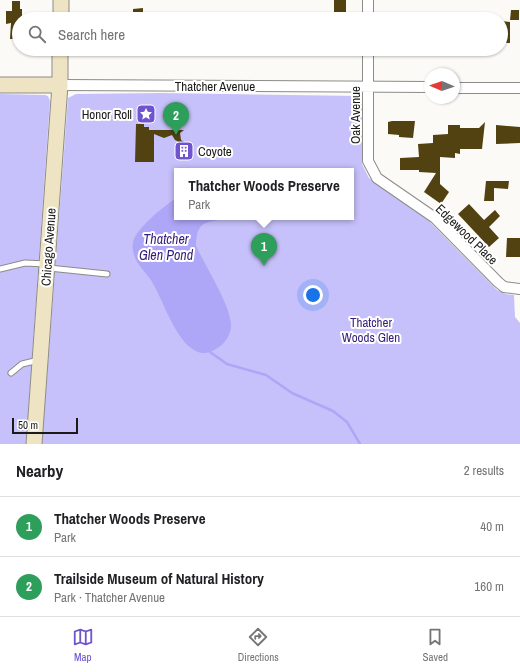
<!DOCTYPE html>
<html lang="en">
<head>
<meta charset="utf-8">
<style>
	:root { --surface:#fff; --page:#f6f6f6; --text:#202124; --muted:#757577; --line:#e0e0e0; --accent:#6e55ce }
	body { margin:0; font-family:"Archivo Narrow",sans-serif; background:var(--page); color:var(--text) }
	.compass { position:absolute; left:424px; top:68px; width:36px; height:36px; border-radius:50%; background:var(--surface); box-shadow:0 1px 3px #0004; rotate:272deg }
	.scale { position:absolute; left:12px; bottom:10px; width:66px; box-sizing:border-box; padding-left:4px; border:2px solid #1a1a18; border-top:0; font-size:11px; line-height:14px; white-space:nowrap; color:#1a1a18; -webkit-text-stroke:3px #fff; paint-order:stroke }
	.you { position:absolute; left:313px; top:295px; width:14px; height:14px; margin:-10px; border:3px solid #fff; border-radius:50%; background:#1a73e8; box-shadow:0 0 0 6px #1a73e833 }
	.badge { display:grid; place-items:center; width:26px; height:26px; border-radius:50%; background:var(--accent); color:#fff; font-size:13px; font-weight:700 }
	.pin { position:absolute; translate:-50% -33px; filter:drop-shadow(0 1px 2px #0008) }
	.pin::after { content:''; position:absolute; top:21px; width:14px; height:12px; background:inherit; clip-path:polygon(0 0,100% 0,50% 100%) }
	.popup { position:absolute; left:174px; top:168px; width:180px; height:52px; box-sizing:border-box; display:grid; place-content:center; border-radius:0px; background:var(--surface); filter:drop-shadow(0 1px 3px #0005); font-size:13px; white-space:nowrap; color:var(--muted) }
	.popup b { font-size:15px; color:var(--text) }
	.popup::after { content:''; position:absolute; left:50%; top:100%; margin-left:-8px; border:8px solid transparent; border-top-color:var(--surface) }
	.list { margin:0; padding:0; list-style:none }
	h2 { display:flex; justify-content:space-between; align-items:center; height:52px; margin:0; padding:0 16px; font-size:17px }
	h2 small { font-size:13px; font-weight:400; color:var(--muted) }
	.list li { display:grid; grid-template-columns:26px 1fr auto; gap:12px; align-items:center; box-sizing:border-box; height:60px; padding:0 16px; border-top:1px solid var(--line) }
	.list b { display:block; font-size:15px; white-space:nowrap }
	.list p { margin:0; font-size:13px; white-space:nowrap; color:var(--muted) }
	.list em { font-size:13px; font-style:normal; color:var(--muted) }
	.icon { flex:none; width:22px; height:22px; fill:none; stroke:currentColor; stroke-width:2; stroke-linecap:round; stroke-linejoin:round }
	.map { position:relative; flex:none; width:520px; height:444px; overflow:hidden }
	.search { position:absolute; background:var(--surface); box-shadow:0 1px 3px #0004; left:12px; right:12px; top:12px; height:44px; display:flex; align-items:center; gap:10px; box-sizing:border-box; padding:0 14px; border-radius:22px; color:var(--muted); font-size:15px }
	.sheet { height:172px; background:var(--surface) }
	nav { display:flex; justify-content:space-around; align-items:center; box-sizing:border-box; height:56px; border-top:1px solid var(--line); background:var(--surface); font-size:11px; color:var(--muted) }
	nav a { display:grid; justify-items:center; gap:2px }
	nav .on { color:var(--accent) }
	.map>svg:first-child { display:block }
	.green { fill:#c6c1fa; fill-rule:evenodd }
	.water { fill:#aea6f6 }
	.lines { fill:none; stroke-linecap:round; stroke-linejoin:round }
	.stream { stroke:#aea6f6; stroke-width:2.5 }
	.building { fill:#534211 }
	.lane-casing { stroke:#8c8b88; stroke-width:7 }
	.street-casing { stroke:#8c8b88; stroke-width:12 }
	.secondary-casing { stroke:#8c8b88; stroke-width:17 }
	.lane { stroke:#fff; stroke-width:5 }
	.street { stroke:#fff; stroke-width:10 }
	.secondary { stroke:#eee3c2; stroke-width:15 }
	.labels { text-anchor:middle; stroke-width:4; stroke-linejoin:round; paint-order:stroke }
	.street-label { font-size:13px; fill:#1a1a18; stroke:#fff }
	.poi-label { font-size:13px; fill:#1a1a18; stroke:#fff; text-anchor:end }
	.park-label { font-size:13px; fill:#371f7a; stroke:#fff }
	.water-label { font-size:14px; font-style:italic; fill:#371e79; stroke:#fff }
</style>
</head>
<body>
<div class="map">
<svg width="520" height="444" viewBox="0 0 520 444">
	<rect width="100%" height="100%" fill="#fcfaf6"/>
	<!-- green -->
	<path class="green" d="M 161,93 L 360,96 L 362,104 L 362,164 L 369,178 L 428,220 L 497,290 L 506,294 L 514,295 L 515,317 L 520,323 L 520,444 L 42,444 L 68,98 L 76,94 ZM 177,171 L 351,171 L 351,217 L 177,217 Z
		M 0,94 L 45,95 L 48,96 L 50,101 L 26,444 L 0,444 Z"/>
	<!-- water -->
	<path class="water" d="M 177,198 L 177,217 L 232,217 C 211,224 196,216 196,246 C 205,265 230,305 231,324 C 232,334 224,345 216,349 C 207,354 200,355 191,348 C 173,334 163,300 151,280 C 146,273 136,263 134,255 C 133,252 132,246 133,243 C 134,230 166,204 177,198 Z"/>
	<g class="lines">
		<!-- stream -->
		<path class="stream" d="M 210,352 L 227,364 L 266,375 L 292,393 L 333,411 L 347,422 L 360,444"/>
	</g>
	<!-- building -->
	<path class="building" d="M 334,0 L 346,0 L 346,13 L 334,14 Z
		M 12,1 L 20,1 L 20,9 L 22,9 L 22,19 L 19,19 L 19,39 L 10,39 L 11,23 L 6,24 L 6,11 L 12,11 Z
		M 143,8 L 143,19 L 133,19 L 133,9 Z
		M 511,10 L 519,10 L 519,20 L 510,20 Z
		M 501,21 L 510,22 L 510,43 L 501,43 Z
		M 166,112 L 170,116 L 169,122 L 163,116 Z
		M 392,121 L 415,121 L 413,138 L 399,137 L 399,135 L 388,134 L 388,122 Z
		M 485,122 L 482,149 L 460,149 L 460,154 L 455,153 L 455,158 L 440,157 L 440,184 L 449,192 L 441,204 L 424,192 L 436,173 L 419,172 L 419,170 L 400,170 L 400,158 L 419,157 L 418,144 L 433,143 L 433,135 L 448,134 L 448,125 L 460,125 L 460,128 L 479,128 Z
		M 136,124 L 144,124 L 144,127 L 149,127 L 149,130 L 184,130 L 180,133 L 181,140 L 187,144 L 186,151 L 188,157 L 184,160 L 182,158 L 183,151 L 179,142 L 175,140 L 172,135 L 164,138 L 154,134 L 154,162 L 135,162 Z
		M 496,125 L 520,127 L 520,143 L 496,144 Z
		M 486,181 L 509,181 L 508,189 L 494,188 L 494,201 L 484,201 Z
		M 469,204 L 484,220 L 495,210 L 500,216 L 489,227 L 499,238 L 489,247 L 458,214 Z
		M 507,238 L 520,238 L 520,257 L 506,257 Z"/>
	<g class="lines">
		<defs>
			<path id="lane" d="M 49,268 L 107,274
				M 0,269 L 25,263 L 46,264
				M 11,373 L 22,364 L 39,360"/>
			<path id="street" d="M 368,19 L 368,0
				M 368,49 L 368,161 L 377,178 L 435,218 L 498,282 L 504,287 L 520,289
				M 60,85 L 430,87
				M 454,88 L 520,88"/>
			<path id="secondary" d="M 61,19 L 61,0
				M 0,85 L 60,85
				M 34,444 L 60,85 L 60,49"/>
		</defs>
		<!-- lane casing -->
		<use href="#lane" class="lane-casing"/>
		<!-- street casing -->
		<use href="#street" class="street-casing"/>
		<!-- secondary casing -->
		<use href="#secondary" class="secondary-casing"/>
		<!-- lane -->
		<use href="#lane" class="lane"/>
		<!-- street -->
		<use href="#street" class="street"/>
		<!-- secondary -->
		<use href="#secondary" class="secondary"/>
	</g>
	<!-- icons -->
	<defs>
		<symbol id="sight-square" viewBox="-11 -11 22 22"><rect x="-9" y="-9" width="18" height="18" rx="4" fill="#6e55ce" stroke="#fff"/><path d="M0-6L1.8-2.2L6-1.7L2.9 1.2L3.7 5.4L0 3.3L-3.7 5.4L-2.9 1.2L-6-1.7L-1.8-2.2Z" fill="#fff"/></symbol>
		<symbol id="building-square" viewBox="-11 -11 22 22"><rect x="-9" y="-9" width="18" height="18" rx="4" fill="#6e55ce" stroke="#fff"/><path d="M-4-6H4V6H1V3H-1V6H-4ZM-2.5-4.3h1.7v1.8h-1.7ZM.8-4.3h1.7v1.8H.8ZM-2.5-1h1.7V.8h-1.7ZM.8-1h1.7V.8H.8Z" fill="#fff"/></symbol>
	</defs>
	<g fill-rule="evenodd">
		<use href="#sight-square" x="135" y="103" width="22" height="22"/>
		<use href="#building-square" x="173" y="140" width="22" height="22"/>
	</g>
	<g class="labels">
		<!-- street labels -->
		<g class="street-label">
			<text x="215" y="91">Thatcher Avenue</text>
			<text transform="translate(355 115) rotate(-90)" y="5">Oak Avenue</text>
			<text transform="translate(467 234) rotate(44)" y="5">Edgewood Place</text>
			<text transform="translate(48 247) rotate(-86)" y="5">Chicago Avenue</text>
		</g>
		<!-- poi labels -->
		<g class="poi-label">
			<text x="132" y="119">Honor Roll</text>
			<text x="198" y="156" text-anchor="start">Coyote</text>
		</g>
		<!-- park labels -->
		<g class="park-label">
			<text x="371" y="327">Thatcher<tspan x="371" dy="15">Woods Glen</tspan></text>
		</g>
		<!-- water labels -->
		<g class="water-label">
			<text x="166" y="244">Thatcher<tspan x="166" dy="16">Glen Pond</tspan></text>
		</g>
	</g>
</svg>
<svg class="compass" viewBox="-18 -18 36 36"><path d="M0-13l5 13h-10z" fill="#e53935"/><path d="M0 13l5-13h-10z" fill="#757577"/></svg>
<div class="scale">50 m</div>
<div class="you"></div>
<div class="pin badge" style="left:264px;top:266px;background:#2e9e5b">1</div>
<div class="popup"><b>Thatcher Woods Preserve</b>Park</div>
<div class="pin badge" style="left:176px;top:135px;background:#2e9e5b">2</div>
<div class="search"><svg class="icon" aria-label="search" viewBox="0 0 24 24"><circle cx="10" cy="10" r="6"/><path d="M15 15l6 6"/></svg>Search here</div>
</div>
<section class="sheet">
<h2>Nearby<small>2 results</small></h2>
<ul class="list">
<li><span class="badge" style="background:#2e9e5b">1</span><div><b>Thatcher Woods Preserve</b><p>Park</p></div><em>40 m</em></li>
<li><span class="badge" style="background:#2e9e5b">2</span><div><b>Trailside Museum of Natural History</b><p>Park · Thatcher Avenue</p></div><em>160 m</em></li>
</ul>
</section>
<nav>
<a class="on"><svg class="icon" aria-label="map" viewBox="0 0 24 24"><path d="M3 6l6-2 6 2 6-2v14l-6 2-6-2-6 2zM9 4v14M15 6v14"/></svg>Map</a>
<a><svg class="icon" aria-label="directions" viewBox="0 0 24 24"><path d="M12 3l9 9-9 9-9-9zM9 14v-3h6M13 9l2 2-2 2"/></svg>Directions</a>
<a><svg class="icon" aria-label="saved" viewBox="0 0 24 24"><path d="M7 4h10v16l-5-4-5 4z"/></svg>Saved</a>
</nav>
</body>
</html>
